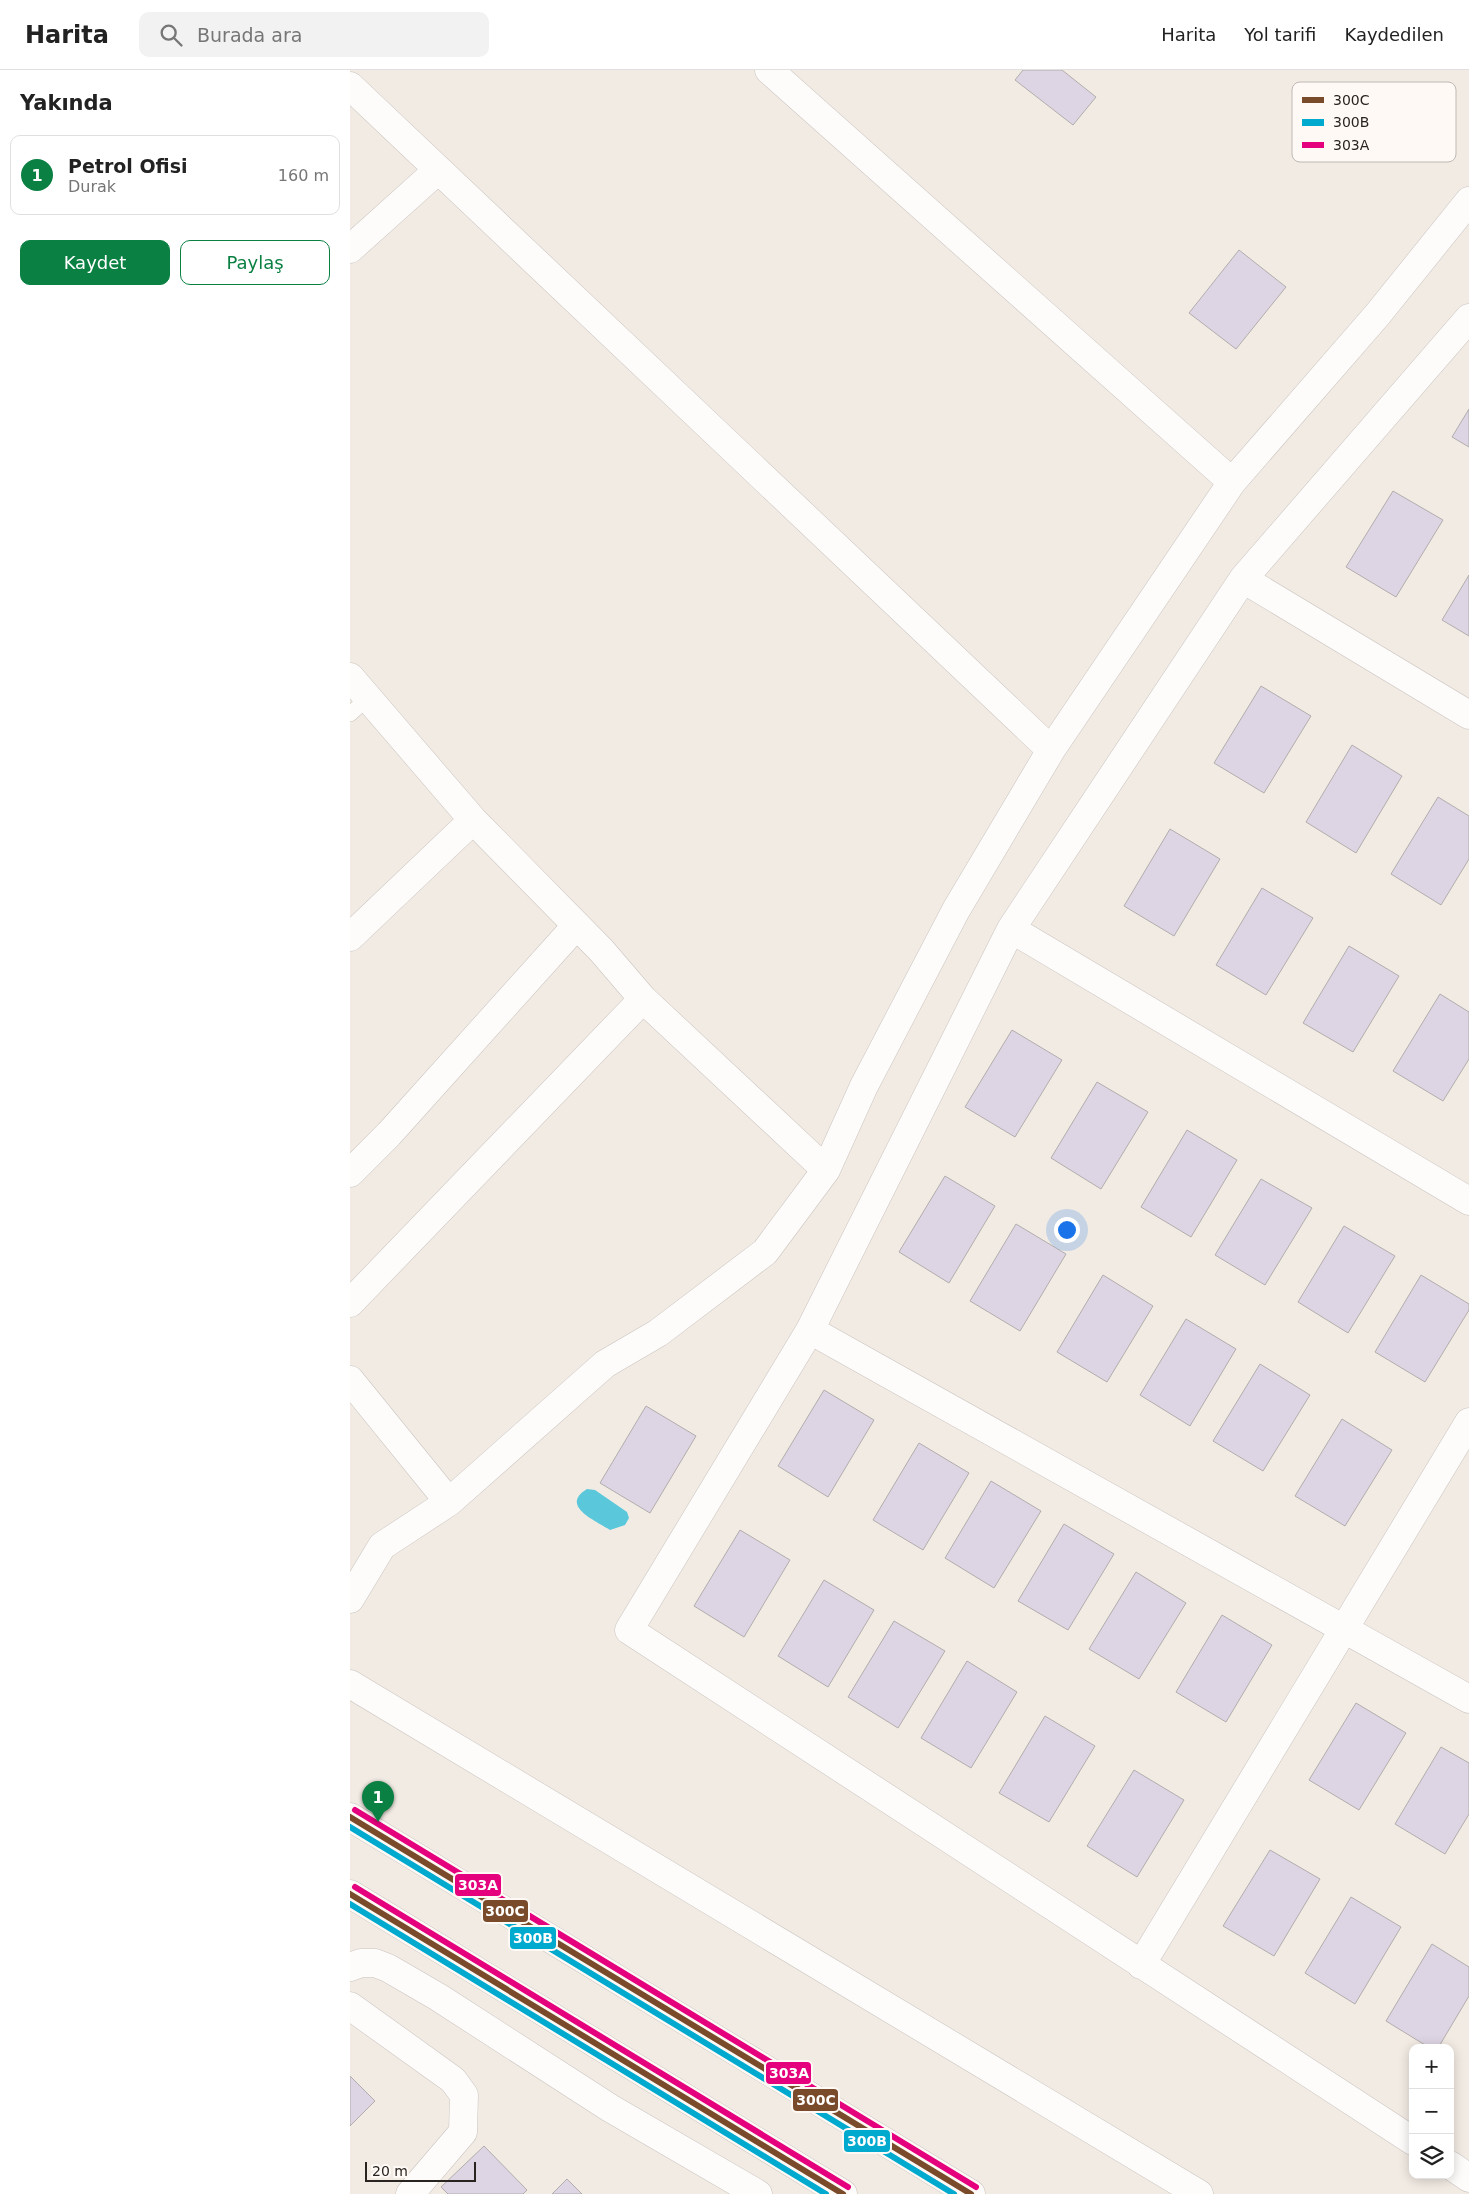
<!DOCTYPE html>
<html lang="tr">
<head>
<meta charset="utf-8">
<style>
	:root { --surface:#fff; --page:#f2f2f2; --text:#222; --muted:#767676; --line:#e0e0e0; --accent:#0b8043 }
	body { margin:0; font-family:"DejaVu Sans",sans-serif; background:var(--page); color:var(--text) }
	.controls { position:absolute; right:15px; bottom:15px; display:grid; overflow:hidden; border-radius:10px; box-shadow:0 2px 12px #0003 }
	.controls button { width:45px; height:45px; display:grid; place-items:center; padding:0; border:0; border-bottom:1px solid var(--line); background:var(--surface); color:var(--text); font:25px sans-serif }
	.scale { position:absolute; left:15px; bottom:12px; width:111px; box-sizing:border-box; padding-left:5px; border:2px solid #292420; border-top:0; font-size:14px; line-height:18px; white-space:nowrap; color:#292420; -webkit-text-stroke:4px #fef9f4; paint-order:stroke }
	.you { position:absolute; left:716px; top:1159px; width:18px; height:18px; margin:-12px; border:4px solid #fff; border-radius:50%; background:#1a73e8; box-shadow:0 0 0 8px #1a73e833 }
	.badge { display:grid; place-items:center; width:32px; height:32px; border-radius:50%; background:var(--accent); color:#fff; font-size:16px; font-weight:700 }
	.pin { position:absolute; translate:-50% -41px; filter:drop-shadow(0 1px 2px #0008) }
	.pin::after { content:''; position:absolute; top:26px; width:18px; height:15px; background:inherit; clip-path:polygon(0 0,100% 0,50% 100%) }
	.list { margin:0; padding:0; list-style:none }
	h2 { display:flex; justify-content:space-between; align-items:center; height:65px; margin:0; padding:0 20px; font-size:21px }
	h2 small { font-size:16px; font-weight:400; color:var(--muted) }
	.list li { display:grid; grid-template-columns:32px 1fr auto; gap:15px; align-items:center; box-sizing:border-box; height:80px; margin:0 10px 10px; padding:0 10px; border:1px solid var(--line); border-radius:10px }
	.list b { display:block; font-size:19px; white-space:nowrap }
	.list p { margin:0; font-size:16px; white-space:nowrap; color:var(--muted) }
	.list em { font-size:16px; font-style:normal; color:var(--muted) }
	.actions { display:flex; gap:10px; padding:15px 20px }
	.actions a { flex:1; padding:11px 0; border:1px solid var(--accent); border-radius:10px; text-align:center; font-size:18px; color:var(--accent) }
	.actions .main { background:var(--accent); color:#fff }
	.icon { flex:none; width:28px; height:28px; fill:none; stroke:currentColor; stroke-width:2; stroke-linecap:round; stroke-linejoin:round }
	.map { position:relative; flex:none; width:1119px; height:2124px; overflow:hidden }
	header { display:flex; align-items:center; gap:30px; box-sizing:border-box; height:70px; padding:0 25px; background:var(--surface); border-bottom:1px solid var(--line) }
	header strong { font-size:24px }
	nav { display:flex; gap:28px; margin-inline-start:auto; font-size:18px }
	.search { width:350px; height:45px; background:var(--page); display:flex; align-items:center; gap:12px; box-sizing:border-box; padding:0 18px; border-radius:10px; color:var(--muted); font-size:19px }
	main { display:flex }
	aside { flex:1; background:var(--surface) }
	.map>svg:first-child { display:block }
	.water { fill:#5ac8da }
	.building { fill:#ddd5e3; stroke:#b1adac }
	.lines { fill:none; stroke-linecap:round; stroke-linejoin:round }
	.service-casing { stroke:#cac4bf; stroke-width:16 }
	.minor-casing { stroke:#cac4bf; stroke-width:29 }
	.trunk-casing { stroke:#cac4bf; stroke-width:29 }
	.service { stroke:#fdfcfb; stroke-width:15 }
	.minor { stroke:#fdfcfb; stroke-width:28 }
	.trunk { stroke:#fdfcfb; stroke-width:28 }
	.bus-1-casing { stroke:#fef9f4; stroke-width:10 }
	.bus-2-casing { stroke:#fef9f4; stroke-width:10 }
	.bus-3-casing { stroke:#fef9f4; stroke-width:10 }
	.bus-1 { stroke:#7a4b2a; stroke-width:6 }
	.bus-2 { stroke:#00a9ce; stroke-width:6 }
	.bus-3 { stroke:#e5007d; stroke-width:6 }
	.key { fill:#fef9f4; stroke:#beb9b4; stroke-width:1 }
	.key-label { font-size:14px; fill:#292420 }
	.line-badge { stroke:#fef9f4; stroke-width:2 }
	.badge-label { font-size:14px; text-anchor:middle; font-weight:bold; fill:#fff }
</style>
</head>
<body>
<header>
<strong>Harita</strong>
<div class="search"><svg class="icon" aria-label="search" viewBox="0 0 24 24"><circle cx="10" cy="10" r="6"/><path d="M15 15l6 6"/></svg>Burada ara</div>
<nav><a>Harita</a><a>Yol tarifi</a><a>Kaydedilen</a></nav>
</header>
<main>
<aside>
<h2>Yakında<small></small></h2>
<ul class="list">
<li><span class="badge">1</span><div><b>Petrol Ofisi</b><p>Durak</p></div><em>160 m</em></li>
</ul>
<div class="actions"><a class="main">Kaydet</a><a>Paylaş</a></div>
</aside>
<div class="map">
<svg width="1119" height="2124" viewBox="0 0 1119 2124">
	<rect width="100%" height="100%" fill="#f2ebe4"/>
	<!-- water -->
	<path class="water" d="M 237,1419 L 245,1420 L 277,1442 L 279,1448 L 275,1455 L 260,1460 C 246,1451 209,1436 237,1419 Z"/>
	<!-- building -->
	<path class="building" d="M 673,0 L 712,0 L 746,27 L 723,55 L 665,10 Z
		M 889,180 L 936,217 L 886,279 L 839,243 Z
		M 1119,339 L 1119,377 L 1102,367 Z
		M 1043,421 L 1093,450 L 1046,527 L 996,497 Z
		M 1119,505 L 1119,566 L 1092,550 Z
		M 911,616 L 961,646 L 914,723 L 864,693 Z
		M 1002,675 L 1052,706 L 1006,783 L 956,752 Z
		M 1088,727 L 1119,746 L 1119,789 L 1091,835 L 1041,804 Z
		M 820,759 L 870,789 L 824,866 L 774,836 Z
		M 912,818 L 963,848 L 916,925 L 866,895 Z
		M 999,876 L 1049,906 L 1003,982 L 953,953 Z
		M 1090,924 L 1119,942 L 1119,989 L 1093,1031 L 1043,1001 Z
		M 662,960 L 712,990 L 665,1067 L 615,1037 Z
		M 747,1012 L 798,1042 L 751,1119 L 701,1088 Z
		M 837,1060 L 887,1090 L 841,1167 L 791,1137 Z
		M 595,1106 L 645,1136 L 599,1213 L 549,1182 Z
		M 911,1109 L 962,1138 L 915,1215 L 865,1185 Z
		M 666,1154 L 716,1184 L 670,1261 L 620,1231 Z
		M 994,1156 L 1045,1186 L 998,1263 L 948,1232 Z
		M 753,1205 L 803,1236 L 757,1312 L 707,1282 Z
		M 1071,1205 L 1119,1234 L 1119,1240 L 1075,1312 L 1025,1282 Z
		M 836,1249 L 886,1279 L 840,1356 L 790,1325 Z
		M 910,1294 L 960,1325 L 913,1401 L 863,1371 Z
		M 474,1320 L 524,1350 L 478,1427 L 428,1396 Z
		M 296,1336 L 346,1366 L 300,1443 L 250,1413 Z
		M 992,1349 L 1042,1380 L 995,1456 L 945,1426 Z
		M 569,1373 L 619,1403 L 573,1480 L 523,1450 Z
		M 641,1411 L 691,1441 L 644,1518 L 595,1488 Z
		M 714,1454 L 764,1484 L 718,1560 L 668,1531 Z
		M 390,1460 L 440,1490 L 394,1567 L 344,1536 Z
		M 786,1502 L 836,1533 L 789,1609 L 739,1579 Z
		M 474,1510 L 524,1540 L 478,1617 L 428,1586 Z
		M 872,1545 L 922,1575 L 876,1652 L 826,1622 Z
		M 544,1551 L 595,1581 L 548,1658 L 498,1627 Z
		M 617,1591 L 667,1622 L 621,1698 L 571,1668 Z
		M 1006,1633 L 1056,1663 L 1009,1740 L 959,1710 Z
		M 695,1646 L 745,1676 L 699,1752 L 649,1723 Z
		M 1091,1677 L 1119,1693 L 1119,1744 L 1095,1784 L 1045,1754 Z
		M 784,1700 L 834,1730 L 787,1807 L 737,1776 Z
		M 920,1780 L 970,1809 L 924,1886 L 873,1856 Z
		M 1001,1827 L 1051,1857 L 1005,1934 L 955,1903 Z
		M 1082,1874 L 1119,1897 L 1119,1926 L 1088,1978 L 1080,1978 L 1036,1951 Z
		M 0,2006 L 25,2031 L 0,2056 Z
		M 134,2076 L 177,2120 L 173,2124 L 98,2124 L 91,2117 Z
		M 217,2109 L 232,2124 L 202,2124 Z"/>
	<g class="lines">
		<defs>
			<path id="service" d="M 0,644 L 18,628"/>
			<path id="minor" d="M 419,0 L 882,412
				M 0,16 L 701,680
				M 0,179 L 88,100
				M 893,509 L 1119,645
				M 0,607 L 123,750 L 251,880 L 293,929 L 476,1100
				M 661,859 L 1119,1131
				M 0,867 L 123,750
				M 0,1103 L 39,1064 L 226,856
				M 0,1233 L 293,929
				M 460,1260 L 1119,1629
				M 0,1310 L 99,1432
				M 0,1529 L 32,1476 L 99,1432 L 255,1294 L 308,1263 L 415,1182 L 476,1100 L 514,1016 L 606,840 L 701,680 L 882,412 L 1028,244 L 1119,131
				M 0,1614 L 849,2124
				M 791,1895 L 1119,1352
				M 0,1897 L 11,1893 L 25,1893 L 38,1898 L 88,1927 L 260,2038 L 408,2124
				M 0,1936 L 103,2010 L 114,2025 L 113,2062 L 60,2124
				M 1063,2071 L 279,1560 L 460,1260 L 661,859 L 893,509 L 1119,248
				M 1100,2095 L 1119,2108"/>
			<path id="trunk" d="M 0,1747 L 621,2124
				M 0,1824 L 493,2124"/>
		</defs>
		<!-- service casing -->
		<use href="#service" class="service-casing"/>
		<!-- minor casing -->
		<use href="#minor" class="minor-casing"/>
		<!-- trunk casing -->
		<use href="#trunk" class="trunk-casing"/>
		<!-- service -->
		<use href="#service" class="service"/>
		<!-- minor -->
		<use href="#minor" class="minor"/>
		<!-- trunk -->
		<use href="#trunk" class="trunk"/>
		<defs>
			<path id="bus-1" d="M 0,1747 L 621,2124
				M 0,1824 L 493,2124"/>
			<path id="bus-2" d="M 0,1757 L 604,2124
				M 0,1834 L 476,2124"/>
			<path id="bus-3" d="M 5,1740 L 626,2117
				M 5,1817 L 498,2117"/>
		</defs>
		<!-- bus-1 casing -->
		<use href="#bus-1" class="bus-1-casing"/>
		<!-- bus-2 casing -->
		<use href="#bus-2" class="bus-2-casing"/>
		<!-- bus-3 casing -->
		<use href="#bus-3" class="bus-3-casing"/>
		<!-- bus-1 -->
		<use href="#bus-1" class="bus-1"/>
		<!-- bus-2 -->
		<use href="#bus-2" class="bus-2"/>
		<!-- bus-3 -->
		<use href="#bus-3" class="bus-3"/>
	</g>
	<!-- legend -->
	<rect x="942" y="12" width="164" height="80" rx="8" class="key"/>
	<rect x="952" y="27" width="22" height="6" fill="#7a4b2a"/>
	<rect x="952" y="49" width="22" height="7" fill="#00a9ce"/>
	<rect x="952" y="72" width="22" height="6" fill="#e5007d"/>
	<g class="key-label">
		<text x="983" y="35">300C</text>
		<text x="983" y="57">300B</text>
		<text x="983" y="80">303A</text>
	</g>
	<g class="line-badge">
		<rect x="104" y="1803" width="48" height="24" rx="5" fill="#e5007d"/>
		<rect x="132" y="1829" width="47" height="24" rx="5" fill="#7a4b2a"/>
		<rect x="159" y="1856" width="48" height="24" rx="5" fill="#00a9ce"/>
		<rect x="415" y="1991" width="47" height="24" rx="5" fill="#e5007d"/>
		<rect x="442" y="2018" width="47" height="24" rx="5" fill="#7a4b2a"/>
		<rect x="493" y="2059" width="48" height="24" rx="5" fill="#00a9ce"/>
	</g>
	<g class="badge-label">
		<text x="128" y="1820">303A</text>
		<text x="155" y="1846">300C</text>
		<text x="183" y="1873">300B</text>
		<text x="439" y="2008">303A</text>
		<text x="466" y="2035">300C</text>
		<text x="517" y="2076">300B</text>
	</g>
</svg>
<div class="controls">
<button>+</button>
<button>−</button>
<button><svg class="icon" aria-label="layers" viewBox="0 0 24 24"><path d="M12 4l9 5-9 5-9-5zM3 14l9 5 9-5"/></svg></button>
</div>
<div class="scale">20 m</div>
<div class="you"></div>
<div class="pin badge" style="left:28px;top:1752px">1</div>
</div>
</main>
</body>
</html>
